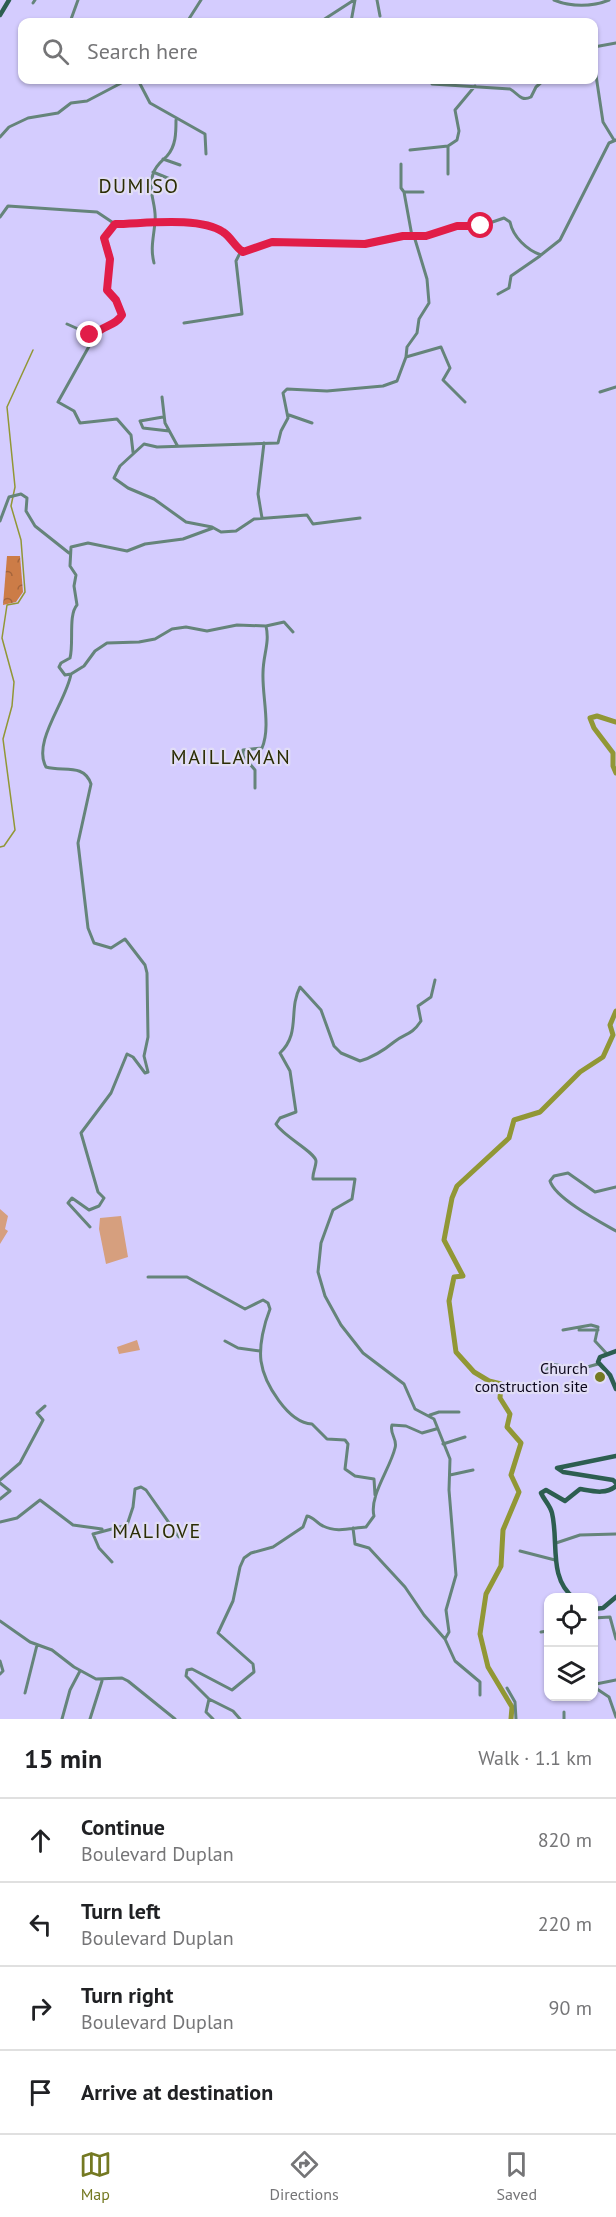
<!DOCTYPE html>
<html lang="en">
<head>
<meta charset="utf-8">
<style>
	:root { --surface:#fff; --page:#f6f6f6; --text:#202124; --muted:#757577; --line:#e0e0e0; --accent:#747922 }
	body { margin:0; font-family:"PT Sans",sans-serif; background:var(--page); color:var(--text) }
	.controls { position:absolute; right:18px; bottom:18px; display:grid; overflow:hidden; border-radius:12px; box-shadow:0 2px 4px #0004 }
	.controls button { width:54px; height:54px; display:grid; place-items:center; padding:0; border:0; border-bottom:2px solid var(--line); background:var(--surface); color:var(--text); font:30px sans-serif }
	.stop { position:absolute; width:18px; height:18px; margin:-14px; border:4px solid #e11d48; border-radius:50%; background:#fff }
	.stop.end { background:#e11d48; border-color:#fff; box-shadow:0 2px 6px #0008 }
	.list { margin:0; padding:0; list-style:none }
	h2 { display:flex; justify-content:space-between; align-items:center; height:78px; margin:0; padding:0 24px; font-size:26px }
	h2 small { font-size:20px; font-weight:400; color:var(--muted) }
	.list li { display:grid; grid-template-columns:39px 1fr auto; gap:18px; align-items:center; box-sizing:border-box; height:84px; padding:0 24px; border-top:2px solid var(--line) }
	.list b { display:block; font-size:22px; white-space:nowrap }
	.list p { margin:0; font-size:20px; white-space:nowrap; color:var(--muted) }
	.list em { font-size:20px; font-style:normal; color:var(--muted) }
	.icon { flex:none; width:33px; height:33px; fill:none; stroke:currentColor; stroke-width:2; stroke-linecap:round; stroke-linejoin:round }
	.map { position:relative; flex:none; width:616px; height:1719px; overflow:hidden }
	.search { position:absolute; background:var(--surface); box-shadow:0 2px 4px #0004; left:18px; right:18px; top:18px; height:66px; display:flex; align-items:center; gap:15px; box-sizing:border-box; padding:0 21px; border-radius:12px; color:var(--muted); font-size:22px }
	.sheet { height:414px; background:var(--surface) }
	nav { display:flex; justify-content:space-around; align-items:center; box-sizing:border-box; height:84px; border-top:2px solid var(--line); background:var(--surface); font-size:16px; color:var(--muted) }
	nav a { display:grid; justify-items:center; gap:3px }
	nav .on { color:var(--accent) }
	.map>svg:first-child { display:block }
	.green { fill:#d69f7e }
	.forest { fill:url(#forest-crowns) }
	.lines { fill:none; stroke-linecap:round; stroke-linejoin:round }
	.stream { stroke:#919735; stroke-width:1.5 }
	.river { stroke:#919735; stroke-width:5 }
	.street { stroke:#65847a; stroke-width:3 }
	.secondary { stroke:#2d5e50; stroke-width:4.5 }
	.route { stroke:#e11d48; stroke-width:8 }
	.poi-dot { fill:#747922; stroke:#e1ddf6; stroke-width:2 }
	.labels { text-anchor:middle; stroke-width:4.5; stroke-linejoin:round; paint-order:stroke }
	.poi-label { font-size:16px; fill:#0d081d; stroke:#e1ddf6; text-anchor:end }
	.quarter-label { font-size:20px; letter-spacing:1.5px; fill:#2b2d03; stroke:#e1ddf6 }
</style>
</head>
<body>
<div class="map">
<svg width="616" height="1719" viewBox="0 0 616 1719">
	<defs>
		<pattern id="forest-crowns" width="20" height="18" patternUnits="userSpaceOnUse" patternTransform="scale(1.5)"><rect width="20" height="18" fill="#cc7c47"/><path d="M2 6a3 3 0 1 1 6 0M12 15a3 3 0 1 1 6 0" fill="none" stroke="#a4643b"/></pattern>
	</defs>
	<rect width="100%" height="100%" fill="#d4ccfe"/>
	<!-- green -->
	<path class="green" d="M 0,1209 L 8,1216 L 5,1229 L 8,1231 L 0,1244 Z
		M 121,1216 L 128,1257 L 106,1264 L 99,1229 L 100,1218 Z
		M 137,1340 L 140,1350 L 119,1354 L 117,1347 Z"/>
	<!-- forest -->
	<path class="forest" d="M 7,556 L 20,556 L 23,592 L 16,602 L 3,605 Z"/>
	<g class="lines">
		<!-- stream -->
		<path class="stream" d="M 0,847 L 4,846 L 15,830 L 3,739 L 12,706 L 14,682 L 2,638 L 7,605 L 18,603 L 25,592 L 21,540 L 11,506 L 15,487 L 7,407 L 33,350"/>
		<!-- river -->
		<path class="river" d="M 616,722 L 597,716 L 590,718 L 594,728 L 613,753 L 613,766 L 616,773
			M 511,1719 L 512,1707 L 488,1667 L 480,1634 L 486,1594 L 501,1566 L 503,1530 L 519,1492 L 511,1475 L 521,1443 L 507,1427 L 510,1414 L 500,1398 L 501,1384 L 489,1381 L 474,1372 L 456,1352 L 449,1301 L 454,1277 L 463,1276 L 444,1240 L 452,1198 L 457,1186 L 509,1138 L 514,1120 L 540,1112 L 580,1072 L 603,1057 L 613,1035 L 610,1025 L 616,1011"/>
		<!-- street -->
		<path class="street" d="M 377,0 L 380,16
			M 554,0 C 571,7 592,7 609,0
			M 33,3 L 35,0
			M 70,22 L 78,0
			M 187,22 L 201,0
			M 320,22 L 354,0
			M 351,22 L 355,0
			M 594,47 L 616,43
			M 594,62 L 603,122 L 614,140
			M 138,80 L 150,103 L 205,134 L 206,154
			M 432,84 L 510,89 C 518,93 520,102 531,97 L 536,87 L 544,80
			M 0,137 L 9,127 L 28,118 L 58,113 L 71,103 L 87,101 L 127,80
			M 448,146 L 448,174
			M 410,150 L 448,146 L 457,140 L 459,131 L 455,110 L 475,86
			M 163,159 L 180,165
			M 401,164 L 401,188 L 404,192 L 412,236
			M 153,172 L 170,179
			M 404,192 L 423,192
			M 0,217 L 8,206 L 97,212 L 115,224
			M 154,263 C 150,247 154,237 155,221 C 157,205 147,191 153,174 C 156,165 161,162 167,156 C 176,146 176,133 176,120
			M 498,294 L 509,288 L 511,276 L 540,256
			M 184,323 L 242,314 L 236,261 L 241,251
			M 67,324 L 94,336
			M 406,357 L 441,347 L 450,368 L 443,380 L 465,402
			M 600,392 L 616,387
			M 162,397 L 165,423 L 177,445
			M 289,415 L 312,423
			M 163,417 L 140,421 L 143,428 L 169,431
			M 133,452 L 131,435 L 117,419 L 80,423 L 74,411 L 58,402 L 97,332 L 116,323 L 122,315 L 116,300 L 107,290 L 110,259 L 104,239 L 115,224 C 143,224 199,215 223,232 C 231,237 235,247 243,252 L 271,242 L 365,244 L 403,236 L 426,236 L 457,226 L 481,226 L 504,218 L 510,222 C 513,237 527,250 541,255 L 560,240 L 609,143 L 616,140
			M 262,518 L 258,494 L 264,443
			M 360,518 L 313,524 L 307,515 L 254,519 L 236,531 L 221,532 L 212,527 L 186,522 L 154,499 L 128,488 L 114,478 L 120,466 L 144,444 L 157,447 L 278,443 L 281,431 L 288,418 L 283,393 L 287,389 L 327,391 L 383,386 L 397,381 L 406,357 L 407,347 L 417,333 L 419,319 L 429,303 L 427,279 L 414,236
			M 0,521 L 9,497 L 21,494 L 27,498 L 26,511 L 35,526 L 69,553
			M 71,674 L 65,675 L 59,667 L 61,663 L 70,658 C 74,643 68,615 77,605 L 74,586 L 76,575 L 70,566 L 71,547 L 88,543 L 127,551 L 145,544 L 183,539 L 213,528
			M 255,788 L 255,770 L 243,756 L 243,750 L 262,748 C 271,727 262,696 263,673 C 263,655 270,643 266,626
			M 435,980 L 431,997 L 418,1006 L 421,1021 C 411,1036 405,1033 394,1042 C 383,1051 374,1057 360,1061 L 341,1053 L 334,1046 L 321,1010 L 300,987 C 288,1010 301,1033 280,1053 L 290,1071 L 296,1112 L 280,1118 L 276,1124 C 283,1136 315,1152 316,1161 C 316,1167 312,1174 313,1179 L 355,1179 L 352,1199 L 333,1210 L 321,1243 L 318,1272 L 325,1296 L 341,1325 L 363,1353 L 404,1384 L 415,1409 L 434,1419 L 450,1459 L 449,1490 L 456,1575 L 446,1610 L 449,1632 L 445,1639
			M 616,1187 L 595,1192 L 568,1173 L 554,1176 L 550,1181 C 555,1198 600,1222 616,1231
			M 90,1227 L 68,1203 L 72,1198 L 89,1210 L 99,1206 L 104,1198 L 98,1192 L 81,1133 L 111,1093 L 127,1054 L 133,1057 L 145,1073 L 148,1072 L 144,1056 L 148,1037 L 147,973 L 145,965 L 125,939 L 111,948 L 94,943 L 88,928 L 78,843 L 91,784 C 84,763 63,772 46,767 C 32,742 66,702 71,674 L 84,666 L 95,651 L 107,643 L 139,642 L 155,639 L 172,629 L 186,627 L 207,631 L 237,625 L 266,626 L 284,622 L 293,632
			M 148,1277 L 187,1277 L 245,1309 L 263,1300 L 268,1303 L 270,1309 C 264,1324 259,1345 261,1361 C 264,1383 288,1423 312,1424 L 327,1439 L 345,1440 L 348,1444 L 345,1469 L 355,1476 L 374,1479 L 375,1495
			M 563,1330 L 591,1325 L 598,1327 L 595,1341 L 607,1354
			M 579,1330 L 598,1330
			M 225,1341 L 238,1348 L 260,1351
			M 546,1371 L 551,1364 L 580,1369 L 598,1364
			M 430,1415 L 439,1412 L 459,1412
			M 443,1444 L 465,1437
			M 450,1475 L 473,1470
			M 0,1480 L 20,1463 L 43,1420 L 37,1413 L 45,1406
			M 0,1483 L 10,1491 L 0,1499
			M 0,1522 L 17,1518 L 40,1500 L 73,1525 L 102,1529
			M 353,1528 L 355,1544 L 369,1548 L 405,1587 L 424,1615 L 445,1639 L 455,1661 L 480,1682 L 480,1695
			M 556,1543 L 580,1535 L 616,1534
			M 520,1551 L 555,1560
			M 112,1562 L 99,1548 L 93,1534 L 127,1525 L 133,1507 L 135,1489 L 141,1487 L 146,1490 L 179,1537
			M 594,1618 L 610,1617 L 616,1639
			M 0,1621 L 30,1642 L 52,1650 L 74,1667 L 96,1679 L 122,1678 L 128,1681 L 175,1719
			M 541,1632 L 548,1631
			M 0,1661 L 3,1671 L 0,1674
			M 616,1680 L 596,1684 L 597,1689 L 609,1697 L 616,1717
			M 507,1688 L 515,1702 L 516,1719
			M 25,1693 L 37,1645
			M 209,1699 L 186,1676 L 187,1670 L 192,1669 L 232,1690 L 254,1672 L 253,1664 L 218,1633 L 233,1601 L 240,1567 L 244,1558 L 251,1553 L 273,1547 L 303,1527 L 307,1516 C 314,1517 316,1523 323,1526 C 337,1533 351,1528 366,1527 L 374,1516 C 369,1496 390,1469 395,1448 C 398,1439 389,1434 392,1425 L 406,1426 L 422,1433 L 436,1429
			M 62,1719 L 70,1690 L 80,1671
			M 90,1719 L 102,1681
			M 213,1719 L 206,1712 L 209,1699 L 233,1711 L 240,1719
			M 564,1719 L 564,1712"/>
		<!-- secondary -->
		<path class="secondary" d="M 0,15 L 9,0
			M 616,1351 L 600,1357 L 598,1362 L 610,1375 L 616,1389
			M 616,1456 L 557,1468 L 563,1472 L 613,1480 L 616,1483
			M 574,1598 C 548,1578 559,1542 552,1513 C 550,1505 544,1500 541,1493 L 546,1490 L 565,1501 L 580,1489 C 592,1491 606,1495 616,1486
			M 594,1609 L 603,1608 L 616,1597"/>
	</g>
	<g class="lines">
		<!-- route -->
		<path class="route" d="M 90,335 L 94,336 C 101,325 115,327 122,315 L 116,300 L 107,290 L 110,259 L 104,238 L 115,224 C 142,224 199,216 223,232 C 231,237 235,247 243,252 L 272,242 L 365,244 L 403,236 L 426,236 L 457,226 L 481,226"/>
	</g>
	<!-- markers -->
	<circle class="poi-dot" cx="600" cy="1377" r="6"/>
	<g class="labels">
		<!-- poi labels -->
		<g class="poi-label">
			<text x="588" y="1374">Church<tspan x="588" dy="18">construction site</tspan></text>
		</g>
		<!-- quarter labels -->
		<g class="quarter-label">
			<text x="139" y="193">DUMISO</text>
			<text x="231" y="764">MAILLAMAN</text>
			<text x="157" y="1538">MALIOVE</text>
		</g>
	</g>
</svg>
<div class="controls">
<button><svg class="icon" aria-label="locate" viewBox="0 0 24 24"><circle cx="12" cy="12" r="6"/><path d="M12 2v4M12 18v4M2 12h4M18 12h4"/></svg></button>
<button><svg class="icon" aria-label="layers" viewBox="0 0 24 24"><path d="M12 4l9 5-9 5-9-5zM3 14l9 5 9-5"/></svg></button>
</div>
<div class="stop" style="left:481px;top:226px"></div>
<div class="stop end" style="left:90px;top:335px"></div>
<div class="search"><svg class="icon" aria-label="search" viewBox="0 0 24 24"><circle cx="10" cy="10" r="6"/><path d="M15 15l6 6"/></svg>Search here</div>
</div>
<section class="sheet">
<h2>15 min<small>Walk · 1.1 km</small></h2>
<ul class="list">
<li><svg class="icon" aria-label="ahead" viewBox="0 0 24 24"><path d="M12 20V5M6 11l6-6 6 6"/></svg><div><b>Continue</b><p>Boulevard Duplan</p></div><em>820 m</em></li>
<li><svg class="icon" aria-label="left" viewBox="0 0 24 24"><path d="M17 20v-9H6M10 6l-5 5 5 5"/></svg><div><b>Turn left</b><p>Boulevard Duplan</p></div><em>220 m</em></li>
<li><svg class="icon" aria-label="right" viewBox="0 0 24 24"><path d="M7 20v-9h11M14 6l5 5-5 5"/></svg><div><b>Turn right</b><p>Boulevard Duplan</p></div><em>90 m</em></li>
<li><svg class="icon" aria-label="arrive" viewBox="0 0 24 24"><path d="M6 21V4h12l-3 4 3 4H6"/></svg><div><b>Arrive at destination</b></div></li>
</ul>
</section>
<nav>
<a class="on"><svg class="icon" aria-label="map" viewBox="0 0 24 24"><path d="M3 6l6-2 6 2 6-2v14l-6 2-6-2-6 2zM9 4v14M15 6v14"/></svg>Map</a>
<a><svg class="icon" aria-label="directions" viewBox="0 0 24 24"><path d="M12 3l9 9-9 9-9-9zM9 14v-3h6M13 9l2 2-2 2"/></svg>Directions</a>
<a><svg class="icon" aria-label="saved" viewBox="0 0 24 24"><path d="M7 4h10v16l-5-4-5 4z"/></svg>Saved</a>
</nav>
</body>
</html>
